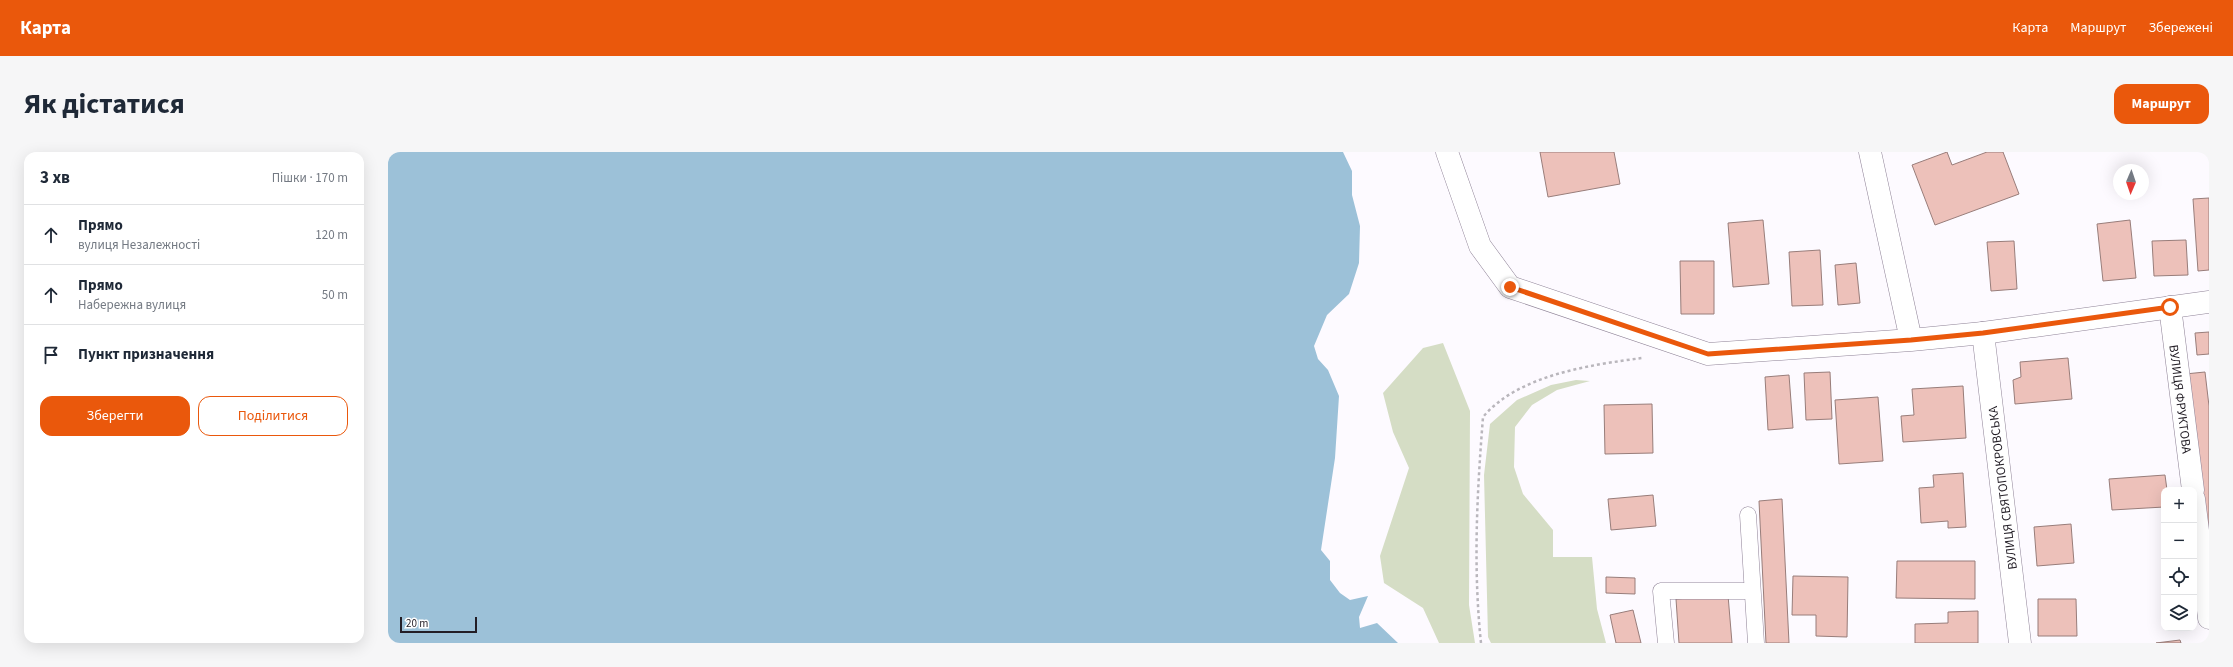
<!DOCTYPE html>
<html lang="uk">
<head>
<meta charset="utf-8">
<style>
	:root { --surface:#fff; --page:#f6f6f7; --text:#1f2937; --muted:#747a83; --line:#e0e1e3; --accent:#ea580c }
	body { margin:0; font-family:"Source Sans 3",sans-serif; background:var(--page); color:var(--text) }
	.controls { position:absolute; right:12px; bottom:12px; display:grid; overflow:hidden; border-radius:8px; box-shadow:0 4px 16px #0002 }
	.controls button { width:36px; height:36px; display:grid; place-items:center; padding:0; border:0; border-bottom:1px solid var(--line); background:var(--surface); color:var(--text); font:20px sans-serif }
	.compass { position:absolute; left:1725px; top:12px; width:36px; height:36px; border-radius:50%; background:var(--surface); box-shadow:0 4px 16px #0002; rotate:182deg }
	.scale { position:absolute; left:12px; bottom:10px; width:77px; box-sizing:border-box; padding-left:4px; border:2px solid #231e26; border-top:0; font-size:11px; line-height:14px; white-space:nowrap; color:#231e26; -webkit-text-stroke:3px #fff; paint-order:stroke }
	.stop { position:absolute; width:12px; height:12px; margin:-9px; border:3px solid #ea580c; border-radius:50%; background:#fff }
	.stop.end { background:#ea580c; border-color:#fff; box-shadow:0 1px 4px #0008 }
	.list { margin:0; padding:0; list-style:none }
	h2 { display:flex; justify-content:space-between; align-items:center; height:52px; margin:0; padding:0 16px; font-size:17px }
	h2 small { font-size:13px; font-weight:400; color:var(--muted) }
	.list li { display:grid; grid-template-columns:26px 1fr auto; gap:12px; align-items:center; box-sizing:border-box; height:60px; padding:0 16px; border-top:1px solid var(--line) }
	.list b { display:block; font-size:15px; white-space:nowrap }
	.list p { margin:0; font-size:13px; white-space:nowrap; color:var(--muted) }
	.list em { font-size:13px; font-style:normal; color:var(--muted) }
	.actions { display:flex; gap:8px; padding:12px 16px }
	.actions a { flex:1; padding:9px 0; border:1px solid var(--accent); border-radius:12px; text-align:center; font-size:14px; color:var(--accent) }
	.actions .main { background:var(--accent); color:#fff }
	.icon { flex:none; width:22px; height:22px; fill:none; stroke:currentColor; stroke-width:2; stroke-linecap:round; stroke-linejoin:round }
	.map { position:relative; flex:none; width:1821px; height:491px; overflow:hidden; border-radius:12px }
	header { display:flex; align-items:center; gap:24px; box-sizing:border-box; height:56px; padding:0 20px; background:var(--accent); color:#fff }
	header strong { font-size:19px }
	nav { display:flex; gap:22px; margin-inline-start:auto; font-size:14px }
	.intro { display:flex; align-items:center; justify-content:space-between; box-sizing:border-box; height:96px; padding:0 24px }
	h1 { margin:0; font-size:28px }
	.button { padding:10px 18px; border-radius:12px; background:var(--accent); color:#fff; font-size:14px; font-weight:700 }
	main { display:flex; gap:24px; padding:0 24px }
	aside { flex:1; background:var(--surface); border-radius:12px; box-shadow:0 4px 16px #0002 }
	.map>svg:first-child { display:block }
	.green { fill:#d5ddc5 }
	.water { fill:#9cc1d8 }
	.building { fill:#edc1ba; stroke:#987d7a }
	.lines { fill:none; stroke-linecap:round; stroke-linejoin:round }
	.lane-casing { stroke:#8f8397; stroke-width:17 }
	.street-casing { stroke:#8f8397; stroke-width:23 }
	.secondary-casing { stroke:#8f8397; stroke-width:23 }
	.path { stroke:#b9b6bc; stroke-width:2.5; stroke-dasharray:3 3; stroke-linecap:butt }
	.lane { stroke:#fff; stroke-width:16 }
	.street { stroke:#fff; stroke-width:22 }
	.secondary { stroke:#fff; stroke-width:22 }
	.route { stroke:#ea580c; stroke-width:5 }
	.labels { text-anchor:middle; stroke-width:4; stroke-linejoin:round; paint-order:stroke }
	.street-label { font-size:13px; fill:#231e26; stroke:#fff }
</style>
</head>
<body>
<header>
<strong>Карта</strong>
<nav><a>Карта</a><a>Маршрут</a><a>Збережені</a></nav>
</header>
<div class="intro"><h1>Як дістатися</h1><a class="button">Маршрут</a></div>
<main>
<aside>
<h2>3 хв<small>Пішки · 170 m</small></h2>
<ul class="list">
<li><svg class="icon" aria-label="ahead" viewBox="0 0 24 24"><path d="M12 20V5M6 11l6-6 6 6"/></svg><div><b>Прямо</b><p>вулиця Незалежності</p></div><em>120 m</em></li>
<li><svg class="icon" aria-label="ahead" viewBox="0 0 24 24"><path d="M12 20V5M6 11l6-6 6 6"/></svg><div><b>Прямо</b><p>Набережна вулиця</p></div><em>50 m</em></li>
<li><svg class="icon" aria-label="arrive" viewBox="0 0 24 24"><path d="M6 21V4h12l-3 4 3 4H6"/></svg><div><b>Пункт призначення</b></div></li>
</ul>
<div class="actions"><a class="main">Зберегти</a><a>Поділитися</a></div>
</aside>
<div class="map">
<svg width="1821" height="491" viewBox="0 0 1821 491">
	<rect width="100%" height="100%" fill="#fdfaff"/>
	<!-- green -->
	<path class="green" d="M 1055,191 L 1082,259 L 1081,453 L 1087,491 L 1051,491 L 1035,456 L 996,431 L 992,404 L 1021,316 L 1005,280 L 995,241 L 1035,196 Z
		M 1188,228 L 1202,229 L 1169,238 L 1144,253 L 1127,275 L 1126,315 L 1135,342 L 1165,378 L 1165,405 L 1204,405 L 1209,457 L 1218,491 L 1103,491 L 1100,485 L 1096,323 L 1102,272 L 1129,248 L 1163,233 Z"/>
	<!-- water -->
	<path class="water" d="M 0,0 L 955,0 L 964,19 L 964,43 L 972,74 L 971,111 L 961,142 L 939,163 L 926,194 L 930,207 L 940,218 L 951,244 L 947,306 L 933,398 L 942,409 L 942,428 L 952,441 L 962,448 L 980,444 L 971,465 L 972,476 L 989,471 L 1010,491 L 0,491 Z"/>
	<!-- building -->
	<path class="building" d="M 1152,0 L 1226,0 L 1232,32 L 1160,45 Z
		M 1559,0 L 1564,13 L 1599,0 L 1615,0 L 1631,42 L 1547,73 L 1524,13 Z
		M 1821,46 L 1821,118 L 1810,119 L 1805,47 Z
		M 1375,68 L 1381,132 L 1345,135 L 1340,71 Z
		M 1742,68 L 1748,126 L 1715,129 L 1709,72 Z
		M 1798,88 L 1800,123 L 1766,124 L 1764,89 Z
		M 1626,89 L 1629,137 L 1603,139 L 1599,90 Z
		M 1432,98 L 1435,153 L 1404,154 L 1401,100 Z
		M 1292,109 L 1326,109 L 1326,162 L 1293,162 Z
		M 1468,111 L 1472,151 L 1450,153 L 1447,113 Z
		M 1821,180 L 1821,202 L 1809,203 L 1807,181 Z
		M 1680,206 L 1684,247 L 1627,252 L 1625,228 L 1633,225 L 1632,210 Z
		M 1442,220 L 1444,267 L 1418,268 L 1416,221 Z
		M 1817,220 L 1821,254 L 1821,394 L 1797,222 Z
		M 1401,223 L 1405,276 L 1380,278 L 1377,225 Z
		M 1575,234 L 1578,286 L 1515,290 L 1513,264 L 1526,263 L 1524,237 Z
		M 1490,245 L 1495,309 L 1451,312 L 1447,248 Z
		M 1264,252 L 1265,301 L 1217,302 L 1216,253 Z
		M 1575,321 L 1578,375 L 1560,376 L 1560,369 L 1533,371 L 1531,336 L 1546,335 L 1545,323 Z
		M 1777,323 L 1779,338 L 1776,338 L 1776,355 L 1724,358 L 1721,327 Z
		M 1265,343 L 1268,374 L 1223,378 L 1220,347 Z
		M 1394,347 L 1401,491 L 1378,491 L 1371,349 Z
		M 1683,372 L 1686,411 L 1649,414 L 1646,375 Z
		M 1509,409 L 1587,409 L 1587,447 L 1508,446 Z
		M 1405,424 L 1460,425 L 1459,485 L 1428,484 L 1428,463 L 1404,463 Z
		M 1218,425 L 1247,426 L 1247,442 L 1218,441 Z
		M 1340,443 L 1344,491 L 1291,491 L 1288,447 Z
		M 1650,447 L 1688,447 L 1689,484 L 1650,484 Z
		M 1245,458 L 1253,491 L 1228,491 L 1222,463 Z
		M 1590,459 L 1590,491 L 1527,491 L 1527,472 L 1560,471 L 1560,460 Z
		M 1792,488 L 1793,491 L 1768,491 Z"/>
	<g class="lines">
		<defs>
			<path id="lane" d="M 1360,363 L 1368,491
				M 1278,491 L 1273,439 L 1364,439"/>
			<path id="street" d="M 1059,0 L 1092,94 L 1122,135 L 1320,202 L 1523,188 L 1595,181
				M 1482,0 L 1523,188
				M 1782,155 L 1805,338
				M 1806,347 L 1821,466"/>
			<path id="secondary" d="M 1632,491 L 1595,181 L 1821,150"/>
		</defs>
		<!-- lane casing -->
		<use href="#lane" class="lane-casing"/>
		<!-- street casing -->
		<use href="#street" class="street-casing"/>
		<!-- secondary casing -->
		<use href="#secondary" class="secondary-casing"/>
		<!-- path -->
		<path class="path" d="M 1093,491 C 1085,415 1089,341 1095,265 C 1130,223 1202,213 1254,206"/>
		<!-- lane -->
		<use href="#lane" class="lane"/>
		<!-- street -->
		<use href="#street" class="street"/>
		<!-- secondary -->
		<use href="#secondary" class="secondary"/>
	</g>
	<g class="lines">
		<!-- route -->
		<path class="route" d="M 1122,135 L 1320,202 L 1523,188 L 1595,181 L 1782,155"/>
	</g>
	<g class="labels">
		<!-- street labels -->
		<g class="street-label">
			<text transform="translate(1793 247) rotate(83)" y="5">ВУЛИЦЯ ФРУКТОВА</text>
			<text transform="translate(1614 336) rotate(-97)" y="5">ВУЛИЦЯ СВЯТОПОКРОВСЬКА</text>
		</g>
	</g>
</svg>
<div class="controls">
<button>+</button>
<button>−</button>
<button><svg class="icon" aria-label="locate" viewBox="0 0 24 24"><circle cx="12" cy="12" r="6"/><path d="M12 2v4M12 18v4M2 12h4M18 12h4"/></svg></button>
<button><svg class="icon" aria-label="layers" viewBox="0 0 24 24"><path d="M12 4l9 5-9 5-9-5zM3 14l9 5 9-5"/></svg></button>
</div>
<svg class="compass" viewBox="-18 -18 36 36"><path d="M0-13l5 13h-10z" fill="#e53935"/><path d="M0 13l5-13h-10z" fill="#747a83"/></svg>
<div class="scale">20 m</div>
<div class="stop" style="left:1782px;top:155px"></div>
<div class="stop end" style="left:1122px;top:135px"></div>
</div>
</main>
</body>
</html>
